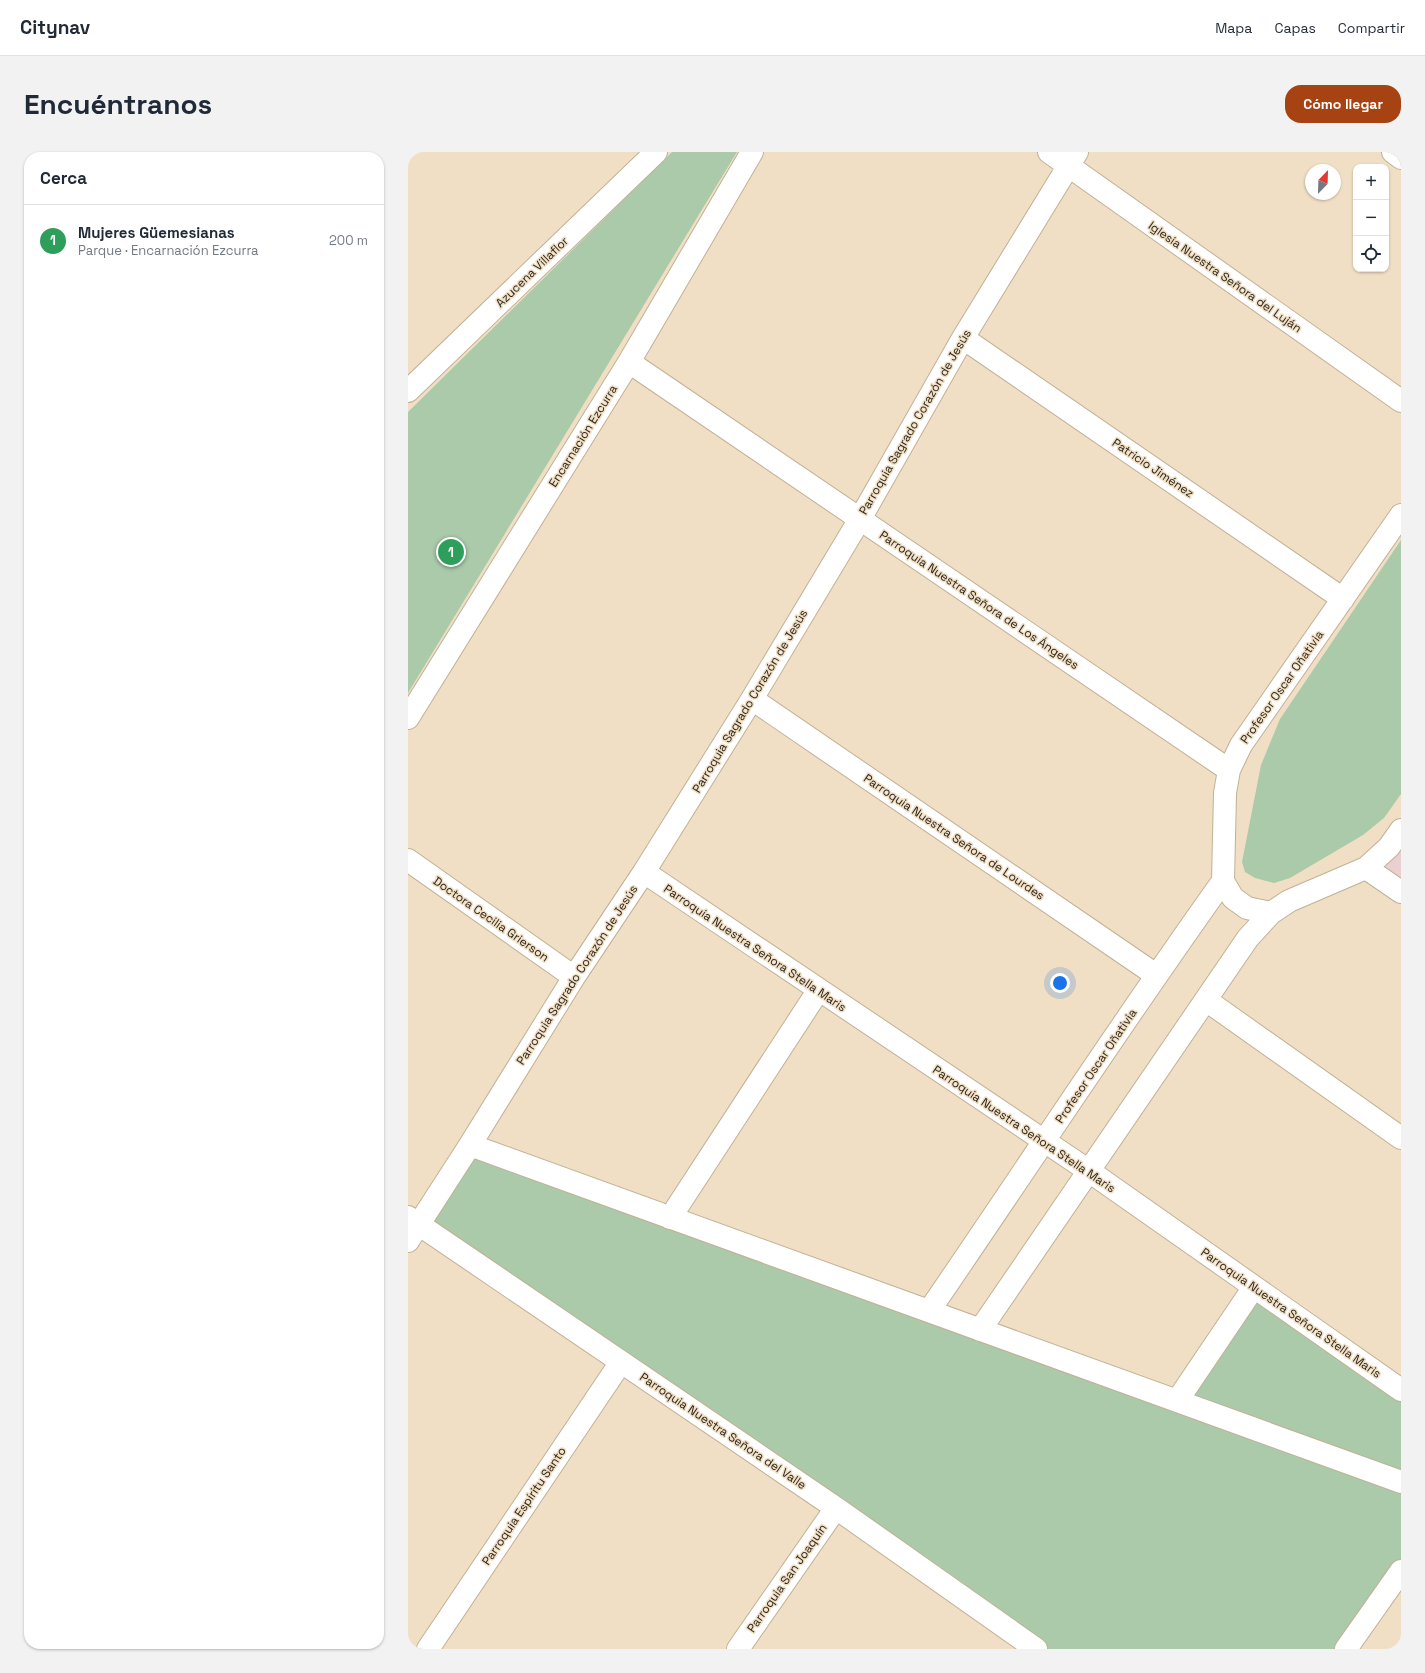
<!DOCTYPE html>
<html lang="es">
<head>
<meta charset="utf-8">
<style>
	:root { --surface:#fff; --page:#f2f2f3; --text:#1f2937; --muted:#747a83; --line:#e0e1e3; --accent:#a74312 }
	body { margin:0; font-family:"Space Grotesk",sans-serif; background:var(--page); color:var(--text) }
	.controls { position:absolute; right:12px; top:12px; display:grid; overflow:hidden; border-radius:8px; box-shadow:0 1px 3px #0004 }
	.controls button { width:36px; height:36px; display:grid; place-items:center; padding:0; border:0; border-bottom:1px solid var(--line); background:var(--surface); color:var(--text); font:20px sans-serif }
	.compass { position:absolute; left:897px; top:12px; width:36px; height:36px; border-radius:50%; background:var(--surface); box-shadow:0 1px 3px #0004; rotate:23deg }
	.you { position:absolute; left:652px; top:831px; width:14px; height:14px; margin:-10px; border:3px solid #fff; border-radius:50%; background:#1a73e8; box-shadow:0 0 0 6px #1a73e833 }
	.badge { display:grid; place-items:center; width:26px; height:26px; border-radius:50%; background:var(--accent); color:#fff; font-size:13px; font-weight:700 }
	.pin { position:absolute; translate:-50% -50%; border:2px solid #fff; box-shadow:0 1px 4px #0006 }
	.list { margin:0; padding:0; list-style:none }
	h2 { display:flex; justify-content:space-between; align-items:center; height:52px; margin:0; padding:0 16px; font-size:17px }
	h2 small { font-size:13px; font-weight:400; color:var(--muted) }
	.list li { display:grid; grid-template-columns:26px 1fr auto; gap:12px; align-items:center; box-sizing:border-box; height:72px; padding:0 16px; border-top:1px solid var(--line) }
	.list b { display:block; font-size:15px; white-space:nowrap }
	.list p { margin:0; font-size:13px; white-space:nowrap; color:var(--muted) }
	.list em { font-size:13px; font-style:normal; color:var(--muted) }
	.icon { flex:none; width:22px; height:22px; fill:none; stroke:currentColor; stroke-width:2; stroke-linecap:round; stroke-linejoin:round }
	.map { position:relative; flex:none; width:993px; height:1497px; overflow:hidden; border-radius:16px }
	header { display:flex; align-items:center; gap:24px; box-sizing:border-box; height:56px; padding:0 20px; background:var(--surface); border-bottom:1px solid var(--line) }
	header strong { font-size:19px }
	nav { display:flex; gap:22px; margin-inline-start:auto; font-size:14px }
	.intro { display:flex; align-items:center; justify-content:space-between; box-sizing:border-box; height:96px; padding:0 24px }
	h1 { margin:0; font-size:28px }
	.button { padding:10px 18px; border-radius:16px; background:var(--accent); color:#fff; font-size:14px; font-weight:700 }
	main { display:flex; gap:24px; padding:0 24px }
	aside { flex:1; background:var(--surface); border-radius:16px; box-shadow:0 1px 3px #0004 }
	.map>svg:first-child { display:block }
	.education { fill:#ebd0d1 }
	.green { fill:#aacaaa }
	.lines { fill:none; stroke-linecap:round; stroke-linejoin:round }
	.street-casing { stroke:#c1b196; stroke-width:24 }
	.street { stroke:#fff; stroke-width:22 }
	.labels { text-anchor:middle; stroke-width:3; stroke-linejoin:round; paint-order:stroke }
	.street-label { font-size:12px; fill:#2d261c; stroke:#f0dfc4 }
</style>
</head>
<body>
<header>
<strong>Citynav</strong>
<nav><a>Mapa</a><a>Capas</a><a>Compartir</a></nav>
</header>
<div class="intro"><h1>Encuéntranos</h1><a class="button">Cómo llegar</a></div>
<main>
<aside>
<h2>Cerca<small></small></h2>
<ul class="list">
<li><span class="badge" style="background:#2e9e5b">1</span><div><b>Mujeres Güemesianas</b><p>Parque · Encarnación Ezcurra</p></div><em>200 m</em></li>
</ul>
</aside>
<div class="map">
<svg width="993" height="1497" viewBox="0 0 993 1497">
	<rect width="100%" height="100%" fill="#f0dfc4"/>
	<!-- education -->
	<path class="education" d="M 993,679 L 993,739 L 959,716 Z"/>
	<!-- green -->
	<path class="green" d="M 264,0 L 329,0 L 0,541 L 0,260 Z
		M 993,388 L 993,642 L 976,666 L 955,683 L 882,726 L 866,731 L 847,726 L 837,720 L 834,710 L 853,613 L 872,567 Z
		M 63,995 L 769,1249 L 846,1136 L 993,1238 L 993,1418 L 937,1497 L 623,1497 L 13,1072 Z"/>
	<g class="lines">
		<defs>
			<path id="street" d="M 641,0 L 993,249
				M 985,0 L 993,6
				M 555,186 L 935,447
				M 221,210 L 821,618
				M 0,239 L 248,0
				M 344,547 L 748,823
				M 0,566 L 221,210 L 344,0
				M 0,708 L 166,825
				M 958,716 L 993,740
				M 236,720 L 681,1019 L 993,1238
				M 863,761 L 839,756 L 825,746 L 815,729 L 817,641 L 821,618 L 833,593 L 993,363
				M 798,848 L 993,986
				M 62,993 L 993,1330
				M 0,1065 L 428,1356 L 628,1497
				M 262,1066 L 410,839
				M 0,1089 L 62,993 L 166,825 L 236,720 L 344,547 L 452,367 L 555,186 L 669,0
				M 521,1159 C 619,1016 714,870 815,729
				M 572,1178 L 840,786 L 863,761 L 881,749 L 958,716 L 981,695 L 993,678
				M 769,1249 L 846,1135
				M 20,1497 L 213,1210
				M 330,1497 L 428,1356
				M 938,1497 L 993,1419"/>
		</defs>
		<!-- street casing -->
		<use href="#street" class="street-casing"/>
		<!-- street -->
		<use href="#street" class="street"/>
	</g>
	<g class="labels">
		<!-- street labels -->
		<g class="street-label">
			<text transform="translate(124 120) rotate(-44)" y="4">Azucena Villaflor</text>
			<text transform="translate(817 125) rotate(35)" y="4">Iglesia Nuestra Señora del Luján</text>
			<text transform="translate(507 270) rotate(-60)" y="4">Parroquia Sagrado Corazón de Jesús</text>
			<text transform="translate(175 284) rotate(-58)" y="4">Encarnación Ezcurra</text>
			<text transform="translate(745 316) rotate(34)" y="4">Patricio Jiménez</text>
			<text transform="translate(571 448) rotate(34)" y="4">Parroquia Nuestra Señora de Los Ángeles</text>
			<text transform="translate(874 535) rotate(-55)" y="4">Profesor Oscar Oñativia</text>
			<text transform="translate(342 549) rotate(-59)" y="4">Parroquia Sagrado Corazón de Jesús</text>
			<text transform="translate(546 685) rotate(34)" y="4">Parroquia Nuestra Señora de Lourdes</text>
			<text transform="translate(83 767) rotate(35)" y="4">Doctora Cecilia Grierson</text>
			<text transform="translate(347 796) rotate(34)" y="4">Parroquia Nuestra Señora Stella Maris</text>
			<text transform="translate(169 823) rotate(-57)" y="4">Parroquia Sagrado Corazón de Jesús</text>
			<text transform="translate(688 914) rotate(-56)" y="4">Profesor Oscar Oñativia</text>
			<text transform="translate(616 977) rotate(34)" y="4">Parroquia Nuestra Señora Stella Maris</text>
			<text transform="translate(883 1161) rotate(35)" y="4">Parroquia Nuestra Señora Stella Maris</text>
			<text transform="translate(315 1279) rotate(34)" y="4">Parroquia Nuestra Señora del Valle</text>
			<text transform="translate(116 1354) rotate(-56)" y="4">Parroquia Espíritu Santo</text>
			<text transform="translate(379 1426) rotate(-55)" y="4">Parroquia San Joaquín</text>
		</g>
	</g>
</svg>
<div class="controls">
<button>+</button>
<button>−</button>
<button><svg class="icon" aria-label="locate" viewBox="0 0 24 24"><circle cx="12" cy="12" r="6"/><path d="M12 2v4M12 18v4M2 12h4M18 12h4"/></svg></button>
</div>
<svg class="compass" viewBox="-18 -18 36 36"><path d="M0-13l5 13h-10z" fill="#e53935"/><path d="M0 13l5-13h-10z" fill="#747a83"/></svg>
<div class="you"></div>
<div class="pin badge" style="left:43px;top:400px;background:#2e9e5b">1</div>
</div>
</main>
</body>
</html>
